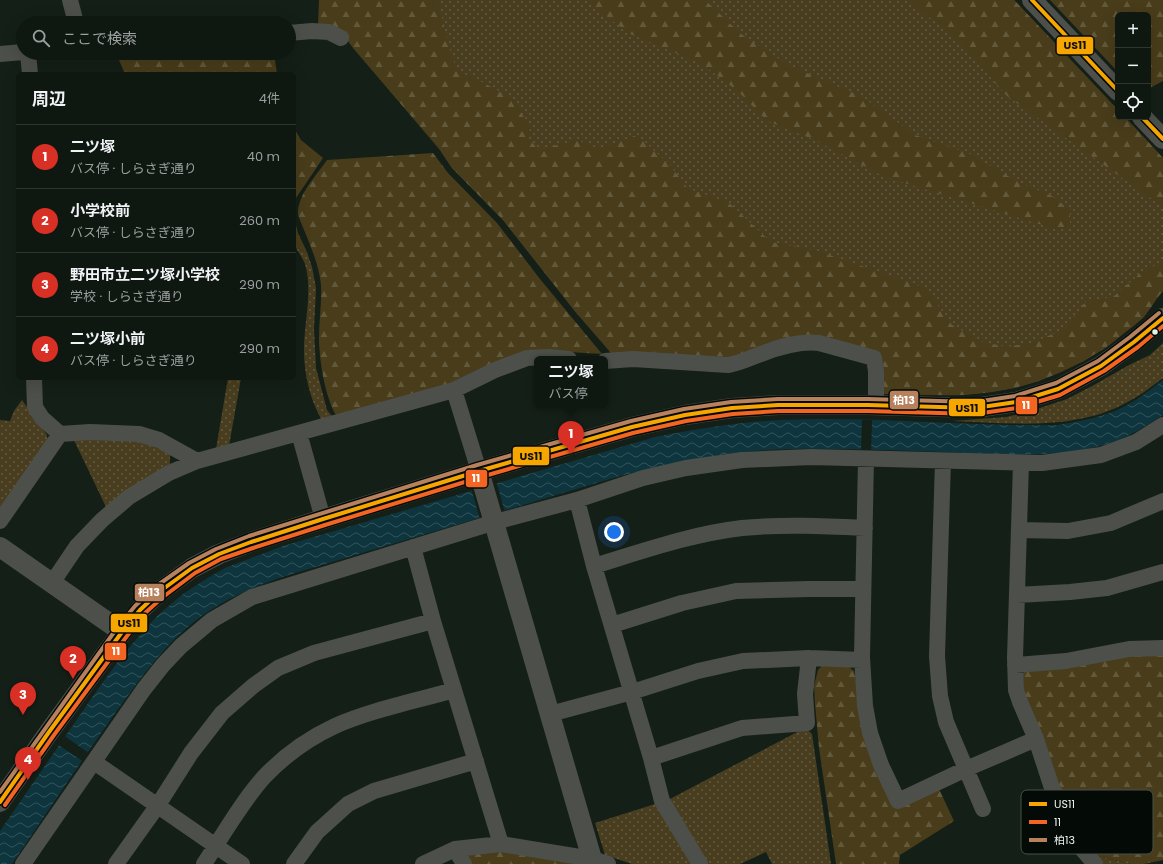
<!DOCTYPE html>
<html lang="ja">
<head>
<meta charset="utf-8">
<style>
	:root { --surface:#0f1711; --page:#18201a; --text:#f1f3f6; --muted:#9b9f9f; --line:#2f3631; --accent:#d93025 }
	body { margin:0; font-family:Poppins,"Noto Sans JP",sans-serif; background:var(--page); color:var(--text) }
	.controls { position:absolute; right:12px; top:12px; display:grid; overflow:hidden; border-radius:6px; box-shadow:0 4px 16px #0002 }
	.controls button { width:36px; height:36px; display:grid; place-items:center; padding:0; border:0; border-bottom:1px solid var(--line); background:var(--surface); color:var(--text); font:20px sans-serif }
	.you { position:absolute; left:614px; top:532px; width:14px; height:14px; margin:-10px; border:3px solid #fff; border-radius:50%; background:#1a73e8; box-shadow:0 0 0 6px #1a73e833 }
	.badge { display:grid; place-items:center; width:26px; height:26px; border-radius:50%; background:var(--accent); color:#fff; font-size:13px; font-weight:700 }
	.pin { position:absolute; translate:-50% -33px; filter:drop-shadow(0 1px 2px #0008) }
	.pin::after { content:''; position:absolute; top:21px; width:14px; height:12px; background:inherit; clip-path:polygon(0 0,100% 0,50% 100%) }
	.popup { position:absolute; left:534px; top:356px; width:74px; height:52px; box-sizing:border-box; display:grid; place-content:center; border-radius:6px; background:var(--surface); filter:drop-shadow(0 1px 3px #0005); font-size:13px; white-space:nowrap; color:var(--muted) }
	.popup b { font-size:15px; color:var(--text) }
	.popup::after { content:''; position:absolute; left:50%; top:100%; margin-left:-8px; border:8px solid transparent; border-top-color:var(--surface) }
	.list { margin:0; padding:0; list-style:none }
	h2 { display:flex; justify-content:space-between; align-items:center; height:52px; margin:0; padding:0 16px; font-size:17px }
	h2 small { font-size:13px; font-weight:400; color:var(--muted) }
	.list li { display:grid; grid-template-columns:26px 1fr auto; gap:12px; align-items:center; box-sizing:border-box; height:64px; padding:0 16px; border-top:1px solid var(--line) }
	.list b { display:block; font-size:15px; white-space:nowrap }
	.list p { margin:0; font-size:13px; white-space:nowrap; color:var(--muted) }
	.list em { font-size:13px; font-style:normal; color:var(--muted) }
	.icon { flex:none; width:22px; height:22px; fill:none; stroke:currentColor; stroke-width:2; stroke-linecap:round; stroke-linejoin:round }
	.map { position:relative; flex:none; width:1163px; height:864px; overflow:hidden }
	.search { position:absolute; background:var(--surface); box-shadow:0 4px 16px #0002; left:16px; top:16px; width:280px; height:44px; display:flex; align-items:center; gap:10px; box-sizing:border-box; padding:0 14px; border-radius:22px; color:var(--muted); font-size:15px }
	.panel { position:absolute; background:var(--surface); box-shadow:0 4px 16px #0002; left:16px; top:72px; width:280px; height:308px; border-radius:6px }
	.map>svg:first-child { display:block }
	.grass { fill:url(#grass-dots) }
	.forest { fill:url(#forest-firs) }
	.water { fill:url(#water-waves) }
	.pier { fill:#141f17 }
	.lines { fill:none; stroke-linecap:round; stroke-linejoin:round }
	.minor { stroke:#4d4f4b; stroke-width:16 }
	.tertiary { stroke:#4d4f4b; stroke-width:20 }
	.bus-1-casing { stroke:#040a06; stroke-width:7 }
	.bus-2-casing { stroke:#040a06; stroke-width:7 }
	.bus-3-casing { stroke:#040a06; stroke-width:7 }
	.bus-1 { stroke:#f7a600; stroke-width:4 }
	.bus-2 { stroke:#f26522; stroke-width:4 }
	.bus-3 { stroke:#b6815c; stroke-width:4 }
	.bus-dot { fill:#e7f3ea; stroke:#040a06; stroke-width:1.5 }
	.key { fill:#040a06; stroke:#48504a; stroke-width:1 }
	.key-label { font-size:11px; fill:#e7f3ea }
	.line-badge { stroke:#040a06; stroke-width:1.5 }
	.badge-label { font-size:11px; text-anchor:middle; font-weight:bold; fill:#fff }
	.pale-badge-label { font-size:11px; text-anchor:middle; font-weight:bold; fill:#111 }
</style>
</head>
<body>
<div class="map">
<svg width="1163" height="864" viewBox="0 0 1163 864">
	<defs>
		<pattern id="grass-dots" width="8" height="8" patternUnits="userSpaceOnUse"><rect width="8" height="8" fill="#483e1f"/><path d="M2 2h.1M6 6h.1" fill="none" stroke="#625a40" stroke-width="1.8" stroke-linecap="round"/></pattern>
		<pattern id="forest-firs" width="22" height="20" patternUnits="userSpaceOnUse"><rect width="22" height="20" fill="#483c1a"/><path d="M5 1l3.5 6h-7zM16 11l3.5 6h-7z" fill="#62593b"/></pattern>
		<pattern id="water-waves" width="16" height="10" patternUnits="userSpaceOnUse"><rect width="16" height="10" fill="#0e353d"/><path d="M0 5q4-4 8 0t8 0" fill="none" stroke="#315359"/></pattern>
	</defs>
	<rect width="100%" height="100%" fill="#141f17"/>
	<!-- grass -->
	<path class="grass" d="M 357,0 L 1014,0 L 1118,110 L 1118,117 L 1125,117 L 1163,158 L 1163,291 L 1156,298 L 1144,317 L 1107,347 L 1084,361 L 1039,381 L 1015,388 L 990,392 L 962,395 L 881,354 L 578,315 L 503,220 L 452,168 L 440,150 Z
		M 296,248 L 307,252 L 312,267 L 316,288 L 314,329 L 316,368 L 327,410 L 332,416 L 321,419 C 310,398 304,375 304,350 C 304,323 313,291 305,264 C 303,259 299,253 296,248 Z
		M 1163,343 L 1163,378 C 1153,385 1144,393 1133,399 C 1079,432 1012,423 952,421 L 1006,417 L 1028,412 L 1067,399 L 1094,385 L 1129,365 L 1150,355 Z
		M 228,378 L 241,378 L 229,446 L 216,449 Z
		M 22,400 L 47,435 L 47,440 L 0,509 L 0,420 L 10,421 L 14,411 Z
		M 73,438 L 136,440 L 148,444 L 170,454 L 170,465 L 106,507 Z
		M 803,729 L 809,731 L 812,734 L 831,864 L 772,864 L 766,852 L 740,864 L 707,864 L 668,800 Z
		M 655,804 L 692,864 L 632,864 L 605,855 L 595,823 Z
		M 1089,854 L 1131,864 L 1098,864 Z"/>
	<!-- forest -->
	<path class="forest" d="M 319,0 L 438,0 L 448,44 L 457,71 L 482,82 L 513,99 L 530,128 L 528,137 L 538,150 L 577,140 L 599,149 L 637,135 L 670,165 L 687,188 L 729,203 L 771,242 L 818,251 L 925,288 L 952,325 L 983,342 L 1007,347 L 1035,342 L 1066,328 L 1086,301 L 1113,297 L 1143,271 L 1163,262 L 1163,291 C 1155,299 1151,310 1143,317 C 1138,323 1131,328 1124,333 C 1078,371 1023,392 963,395 C 937,396 910,394 884,394 L 883,363 L 821,337 L 730,357 L 611,353 L 578,315 L 503,220 L 452,168 L 440,150 L 353,48 L 343,34 L 318,25 Z
		M 586,0 L 705,0 L 741,34 L 788,65 L 861,96 L 915,135 L 968,153 L 1020,183 L 1052,196 L 1070,210 L 1070,226 L 1059,230 L 885,177 L 815,140 L 767,121 L 739,92 L 702,64 L 628,33 Z
		M 906,0 L 1014,0 L 1118,110 L 1118,117 L 1125,117 L 1163,158 L 1163,207 L 1007,96 L 952,34 Z
		M 1050,0 L 1163,0 L 1163,81 L 1148,89 L 1148,15 L 1118,15 L 1118,72 Z
		M 116,53 L 274,53 L 277,74 L 125,74 Z
		M 294,128 L 301,140 L 323,158 L 294,201 Z
		M 433,153 L 448,173 L 497,223 L 540,279 L 602,354 L 534,350 L 503,359 L 475,371 L 446,386 L 336,415 C 325,397 319,359 319,338 C 319,320 322,302 321,285 C 319,262 306,236 298,215 C 297,195 316,176 327,160 Z
		M 294,217 L 298,233 L 307,252 L 296,248 L 294,245 Z
		M 1163,653 L 1163,860 L 1144,864 L 1131,864 L 1089,854 L 1077,837 L 1024,695 L 1023,673 L 1025,671 L 1114,658 Z
		M 822,666 L 849,667 L 854,671 L 873,759 L 895,808 L 939,789 L 954,821 L 900,855 L 899,864 L 836,864 L 819,748 L 815,704 L 814,686 L 818,670 Z
		M 484,850 L 541,853 L 589,864 L 468,864 L 462,854 Z"/>
	<!-- water -->
	<path class="water" d="M 1163,380 L 1163,415 C 1146,426 1129,437 1110,443 C 1065,458 1017,454 971,453 C 911,451 850,448 790,449 C 732,450 676,462 620,476 L 282,577 C 248,589 216,603 189,626 C 158,652 135,686 111,719 C 77,767 45,816 12,864 L 0,864 L 0,831 L 100,686 L 126,651 L 158,615 L 183,594 L 209,577 L 227,567 L 283,546 L 655,437 C 697,429 739,422 782,420 C 874,416 966,427 1058,425 C 1081,421 1106,417 1127,405 C 1140,398 1151,389 1163,380 Z"/>
	<!-- pier -->
	<path class="pier" d="M 862,420 L 872,420 L 871,452 L 861,452 Z
		M 496,481 L 505,512 L 480,519 L 471,488 Z
		M 63,735 L 90,754 L 84,762 L 57,744 Z"/>
	<g class="lines">
		<!-- minor -->
		<path class="minor" d="M 70,0 L 76,23
			M 289,33 L 312,31 L 329,32 L 341,38
			M 28,53 L 30,74
			M 0,54 L 23,52
			M 605,361 L 633,359 L 728,365 C 740,363 750,358 761,354 C 778,347 801,341 819,343 L 874,358 L 876,371 L 876,405
			M 34,378 L 35,407 L 42,418 L 60,434 L 90,432 L 139,434 L 159,440 L 197,461
			M 454,390 L 495,370 L 527,358 L 549,357 L 569,359
			M 299,433 L 323,519
			M 866,459 L 862,657 L 865,706 L 870,733 L 881,765 L 898,801 L 966,769 L 1036,739
			M 943,461 L 937,656 L 940,696 L 946,722 L 983,809
			M 1021,463 L 1015,658 L 1016,690 L 1020,702 L 1036,739 L 1052,788 L 1058,797 L 1076,842 L 1095,864
			M 577,500 L 594,566 L 651,758 L 662,801 L 700,864
			M 0,521 L 60,434
			M 1019,530 L 1068,531 L 1111,523 L 1163,501
			M 413,547 L 433,621 L 501,844
			M 594,566 C 643,551 691,534 742,528 C 783,524 824,526 865,528
			M 52,583 L 77,546 L 102,520 L 129,497 L 169,473 L 197,461 L 454,390 L 479,471
			M 1017,595 L 1070,592 L 1107,588 L 1163,572
			M 612,625 L 682,603 L 736,591 L 809,589 L 863,589
			M 1015,665 L 1066,661 L 1129,649 L 1163,648
			M 550,714 L 632,692 L 698,671 L 743,661 L 809,658 L 862,660
			M 651,758 L 742,728 L 807,723 L 805,694 L 809,658
			M 94,762 L 242,864
			M 455,849 L 464,864
			M 23,864 L 144,689 L 163,665 L 181,646 L 212,620 L 252,597 L 495,522 L 577,500 L 643,478 L 686,468 L 742,460 L 811,457 L 1042,463 L 1101,455 L 1136,442 L 1163,425
			M 116,864 L 158,805 L 191,753 L 222,713 L 253,686 L 278,668 L 314,653 L 433,621
			M 204,864 C 223,835 241,803 264,777 C 284,756 309,738 335,726 C 371,710 416,701 454,690
			M 294,864 L 317,832 L 348,804 L 374,791 L 476,761
			M 423,864 L 455,849 L 501,844 L 592,859 L 608,864"/>
		<!-- tertiary -->
		<path class="tertiary" d="M 1032,0 L 1118,91
			M 1142,117 L 1163,139
			M 479,471 L 592,859
			M 0,547 L 122,632
			M 0,802 L 49,732 L 122,632 L 140,610 L 159,592 L 192,568 L 219,554 L 251,542 L 323,519 L 479,471 L 632,427 L 685,415 L 732,408 L 778,405 L 868,405 L 975,408 L 1016,402 L 1058,389 L 1101,366 L 1134,342 L 1163,318"/>
		<defs>
			<path id="bus-1" d="M 1032,0 L 1118,91
				M 1142,117 L 1163,139
				M 0,802 L 49,732 L 122,632 L 140,610 L 159,592 L 192,568 L 219,554 L 251,542 L 323,519 L 479,471 L 632,427 L 685,415 L 732,408 L 778,405 L 868,405 L 975,408 L 1016,402 L 1058,389 L 1101,366 L 1134,342 L 1163,318"/>
			<path id="bus-2" d="M 5,805 L 54,735 L 127,636 L 144,614 L 163,597 L 195,573 L 221,559 L 253,548 L 325,525 L 481,477 L 633,433 L 686,421 L 733,414 L 778,411 L 868,411 L 975,414 L 1017,408 L 1060,395 L 1104,371 L 1138,347 L 1163,326"/>
			<path id="bus-3" d="M 0,792 L 117,628 L 135,606 L 155,587 L 189,563 L 216,549 L 249,536 L 477,465 L 631,421 L 684,409 L 731,402 L 778,399 L 868,399 L 975,402 L 1015,396 L 1056,383 L 1098,361 L 1130,337 L 1159,313"/>
		</defs>
		<!-- bus-1 casing -->
		<use href="#bus-1" class="bus-1-casing"/>
		<!-- bus-2 casing -->
		<use href="#bus-2" class="bus-2-casing"/>
		<!-- bus-3 casing -->
		<use href="#bus-3" class="bus-3-casing"/>
		<!-- bus-1 -->
		<use href="#bus-1" class="bus-1"/>
		<!-- bus-2 -->
		<use href="#bus-2" class="bus-2"/>
		<!-- bus-3 -->
		<use href="#bus-3" class="bus-3"/>
	</g>
	<!-- markers -->
	<circle class="bus-dot" cx="1155" cy="332" r="3.5"/>
	<!-- legend -->
	<rect x="1021" y="790" width="132" height="64" rx="6" class="key"/>
	<rect x="1029" y="802" width="18" height="4" fill="#f7a600"/>
	<rect x="1029" y="820" width="18" height="4" fill="#f26522"/>
	<rect x="1029" y="838" width="18" height="4" fill="#b6815c"/>
	<g class="key-label">
		<text x="1054" y="808">US11</text>
		<text x="1054" y="826">11</text>
		<text x="1054" y="844">柏13</text>
	</g>
	<g class="line-badge">
		<rect x="1056" y="36" width="38" height="19" rx="4" fill="#f7a600"/>
		<rect x="889" y="390" width="30" height="20" rx="4" fill="#b6815c"/>
		<rect x="1015" y="396" width="23" height="19" rx="4" fill="#f26522"/>
		<rect x="948" y="398" width="38" height="19" rx="4" fill="#f7a600"/>
		<rect x="512" y="446" width="38" height="20" rx="4" fill="#f7a600"/>
		<rect x="465" y="469" width="23" height="19" rx="4" fill="#f26522"/>
		<rect x="134" y="583" width="31" height="19" rx="4" fill="#b6815c"/>
		<rect x="110" y="613" width="38" height="20" rx="4" fill="#f7a600"/>
		<rect x="104" y="642" width="23" height="19" rx="4" fill="#f26522"/>
	</g>
	<g class="badge-label">
		<text x="904" y="404">柏13</text>
		<text x="1026" y="409">11</text>
		<text x="476" y="482">11</text>
		<text x="149" y="596">柏13</text>
		<text x="116" y="655">11</text>
	</g>
	<g class="pale-badge-label">
		<text x="1075" y="49">US11</text>
		<text x="967" y="412">US11</text>
		<text x="531" y="460">US11</text>
		<text x="129" y="627">US11</text>
	</g>
</svg>
<div class="controls">
<button>+</button>
<button>−</button>
<button><svg class="icon" aria-label="locate" viewBox="0 0 24 24"><circle cx="12" cy="12" r="6"/><path d="M12 2v4M12 18v4M2 12h4M18 12h4"/></svg></button>
</div>
<div class="you"></div>
<div class="pin badge" style="left:571px;top:454px">1</div>
<div class="popup"><b>二ツ塚</b>バス停</div>
<div class="pin badge" style="left:73px;top:679px">2</div>
<div class="pin badge" style="left:23px;top:715px">3</div>
<div class="pin badge" style="left:28px;top:780px">4</div>
<div class="search"><svg class="icon" aria-label="search" viewBox="0 0 24 24"><circle cx="10" cy="10" r="6"/><path d="M15 15l6 6"/></svg>ここで検索</div>
<section class="panel">
<h2>周辺<small>4件</small></h2>
<ul class="list">
<li><span class="badge">1</span><div><b>二ツ塚</b><p>バス停 · しらさぎ通り</p></div><em>40 m</em></li>
<li><span class="badge">2</span><div><b>小学校前</b><p>バス停 · しらさぎ通り</p></div><em>260 m</em></li>
<li><span class="badge">3</span><div><b>野田市立二ツ塚小学校</b><p>学校 · しらさぎ通り</p></div><em>290 m</em></li>
<li><span class="badge">4</span><div><b>二ツ塚小前</b><p>バス停 · しらさぎ通り</p></div><em>290 m</em></li>
</ul>
</section>
</div>
</body>
</html>
